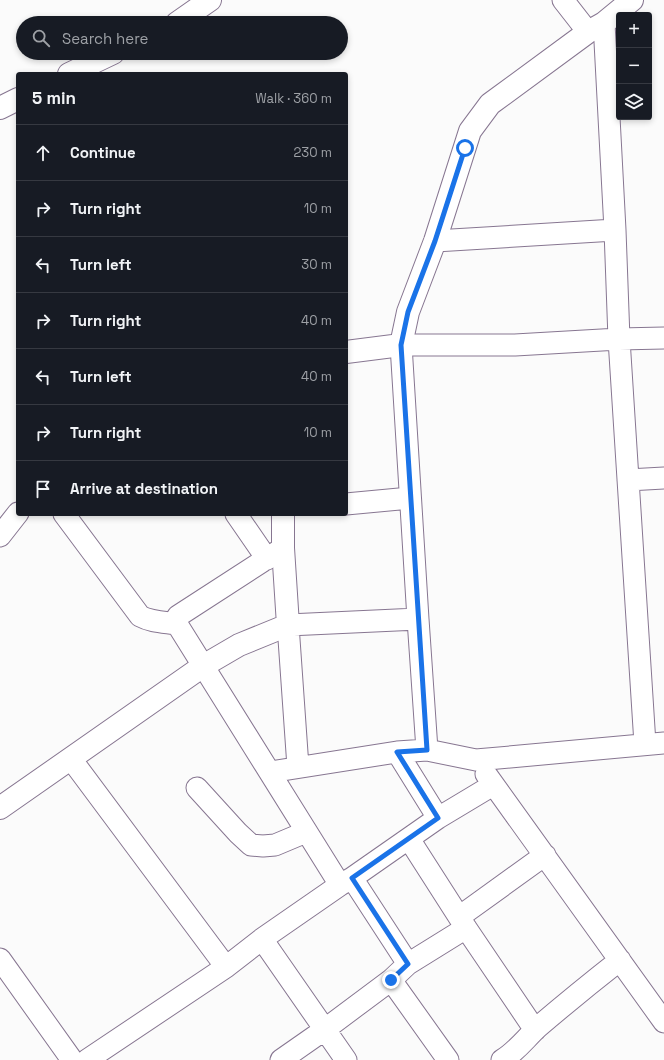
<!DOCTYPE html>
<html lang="en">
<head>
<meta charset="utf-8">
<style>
	:root { --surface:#171b24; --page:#242831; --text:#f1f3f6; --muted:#9ea1a6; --line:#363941 }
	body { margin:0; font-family:"Space Grotesk",sans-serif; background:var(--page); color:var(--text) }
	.controls { position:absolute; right:12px; top:12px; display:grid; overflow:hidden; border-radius:4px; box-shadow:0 2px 6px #0003 }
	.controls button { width:36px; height:36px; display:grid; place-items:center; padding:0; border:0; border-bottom:1px solid var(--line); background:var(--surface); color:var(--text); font:20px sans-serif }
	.stop { position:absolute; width:12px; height:12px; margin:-9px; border:3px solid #1a73e8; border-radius:50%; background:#fff }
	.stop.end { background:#1a73e8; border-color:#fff; box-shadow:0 1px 4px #0008 }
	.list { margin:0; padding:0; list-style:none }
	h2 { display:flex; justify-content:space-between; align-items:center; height:52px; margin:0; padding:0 16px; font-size:17px }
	h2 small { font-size:13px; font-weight:400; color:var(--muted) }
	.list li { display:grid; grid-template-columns:26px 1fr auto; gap:12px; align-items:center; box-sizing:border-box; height:56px; padding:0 16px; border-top:1px solid var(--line) }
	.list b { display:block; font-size:15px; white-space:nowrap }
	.list em { font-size:13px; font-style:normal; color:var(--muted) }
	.icon { flex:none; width:22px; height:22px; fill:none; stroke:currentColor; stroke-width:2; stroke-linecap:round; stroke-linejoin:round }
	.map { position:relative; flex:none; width:664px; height:1060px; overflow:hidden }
	.search { position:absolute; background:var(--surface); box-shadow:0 2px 6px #0003; left:16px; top:16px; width:332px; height:44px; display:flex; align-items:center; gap:10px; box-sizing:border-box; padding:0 14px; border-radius:22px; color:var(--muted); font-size:15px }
	.panel { position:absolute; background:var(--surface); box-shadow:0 2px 6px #0003; left:16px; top:72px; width:332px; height:444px; border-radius:4px }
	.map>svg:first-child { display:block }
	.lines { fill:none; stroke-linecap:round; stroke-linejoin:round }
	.street-casing { stroke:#877691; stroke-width:23 }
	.secondary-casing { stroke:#877691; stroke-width:24 }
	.street { stroke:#fff; stroke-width:21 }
	.secondary { stroke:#fff; stroke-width:22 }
	.route { stroke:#1a73e8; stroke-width:5 }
</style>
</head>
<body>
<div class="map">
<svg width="664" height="1060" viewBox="0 0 664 1060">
	<rect width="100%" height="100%" fill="#fbfbfb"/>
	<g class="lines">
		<defs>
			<path id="street" d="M 563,0 L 588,32
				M 604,23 L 615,230 L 619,339 L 645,744
				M 435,241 L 615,230
				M 628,480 L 664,478
				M 346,504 L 410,498
				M 64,514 L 140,616 C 151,622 164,622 177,624
				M 236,514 L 267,559
				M 0,536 L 18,513
				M 283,548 L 178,616 L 176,619 L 177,624 L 340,885
				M 427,750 L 418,619 L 401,345 L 515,345 L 619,339 L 664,338
				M 397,752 L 438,818
				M 71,759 L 226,967
				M 298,767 L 288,625 L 418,619
				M 270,772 L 397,752 L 427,750 L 476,760 L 664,743
				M 486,774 L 664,1022
				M 197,788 L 238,833 L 251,845 L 263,846 L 275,845 L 306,832
				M 409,839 L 466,928 L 535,1030
				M 352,878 L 408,964
				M 459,917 L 545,855
				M 262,939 L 346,1060
				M 0,959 L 72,1060
				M 391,980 L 448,1060
				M 87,1060 L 226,967 L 262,939 L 340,885 L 352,878 L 438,818 L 493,785
				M 281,1060 L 324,1030 L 391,980 L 408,964 L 466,928
				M 502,1060 C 516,1052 526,1038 538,1027 C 565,1004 592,982 620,960"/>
			<path id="secondary" d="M 177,23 L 210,0
				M 69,74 L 113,53
				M 0,108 L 18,99
				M 346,352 L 401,345 L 408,312 L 435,241 L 470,131 L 490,104 L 588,32 L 604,23 L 632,0
				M 0,808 L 203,666 L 239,645 L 288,625 L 283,548 L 283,514"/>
		</defs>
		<!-- street casing -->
		<use href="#street" class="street-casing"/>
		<!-- secondary casing -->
		<use href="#secondary" class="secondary-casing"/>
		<!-- street -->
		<use href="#street" class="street"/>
		<!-- secondary -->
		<use href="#secondary" class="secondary"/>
	</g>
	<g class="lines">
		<!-- route -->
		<path class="route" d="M 391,980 L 408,964 L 352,878 L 438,818 L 397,752 L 427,750 L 401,345 L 408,312 L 435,241 L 465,148"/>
	</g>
</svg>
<div class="controls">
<button>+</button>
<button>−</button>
<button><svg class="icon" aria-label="layers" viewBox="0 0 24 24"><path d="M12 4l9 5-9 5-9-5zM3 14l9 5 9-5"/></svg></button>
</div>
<div class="stop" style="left:465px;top:148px"></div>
<div class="stop end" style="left:391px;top:980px"></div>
<div class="search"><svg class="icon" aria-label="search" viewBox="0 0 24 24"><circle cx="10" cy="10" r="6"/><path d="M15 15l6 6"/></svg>Search here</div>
<section class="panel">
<h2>5 min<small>Walk · 360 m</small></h2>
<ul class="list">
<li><svg class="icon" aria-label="ahead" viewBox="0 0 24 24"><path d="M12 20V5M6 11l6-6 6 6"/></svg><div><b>Continue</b></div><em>230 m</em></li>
<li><svg class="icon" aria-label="right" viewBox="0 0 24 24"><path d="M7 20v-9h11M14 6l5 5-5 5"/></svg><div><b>Turn right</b></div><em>10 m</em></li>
<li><svg class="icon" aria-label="left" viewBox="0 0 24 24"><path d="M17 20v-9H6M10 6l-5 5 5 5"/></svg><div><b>Turn left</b></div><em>30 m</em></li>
<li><svg class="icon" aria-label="right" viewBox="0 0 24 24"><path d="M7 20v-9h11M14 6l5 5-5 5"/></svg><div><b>Turn right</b></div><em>40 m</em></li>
<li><svg class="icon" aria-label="left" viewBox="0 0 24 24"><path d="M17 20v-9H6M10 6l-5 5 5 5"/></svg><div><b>Turn left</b></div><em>40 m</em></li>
<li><svg class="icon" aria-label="right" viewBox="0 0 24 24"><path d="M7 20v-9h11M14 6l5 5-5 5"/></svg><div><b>Turn right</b></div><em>10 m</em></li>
<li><svg class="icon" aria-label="arrive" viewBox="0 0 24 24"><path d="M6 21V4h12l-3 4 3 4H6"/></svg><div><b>Arrive at destination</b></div></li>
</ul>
</section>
</div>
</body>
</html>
